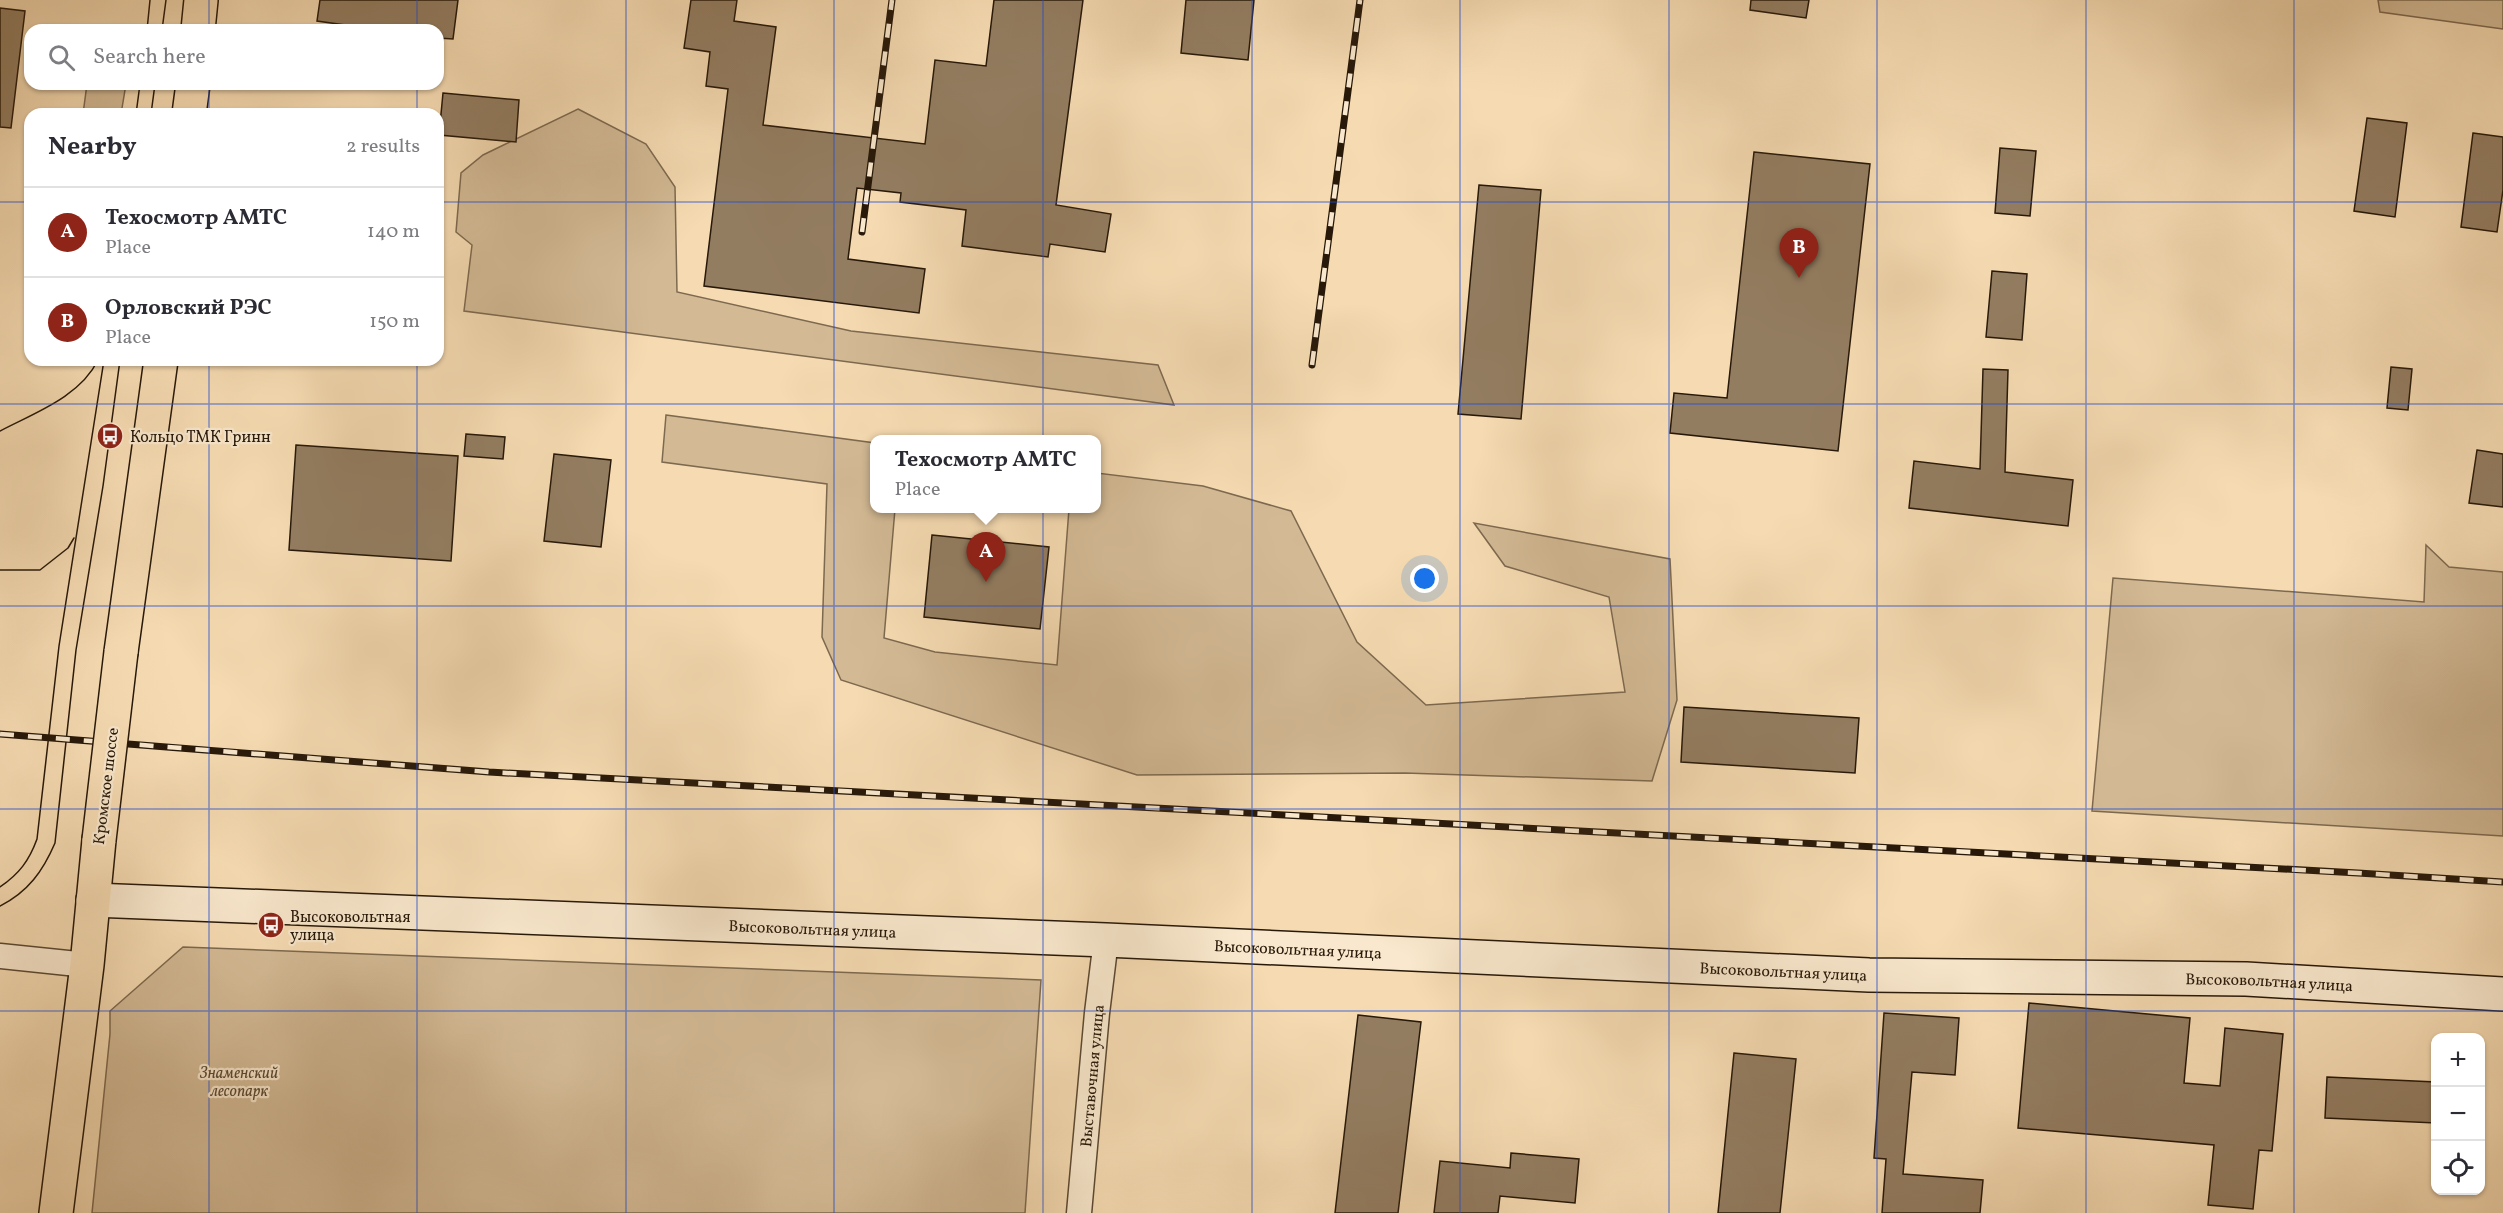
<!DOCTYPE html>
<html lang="en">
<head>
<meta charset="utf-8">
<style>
	:root { --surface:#fff; --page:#f2f2f3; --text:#2b2b33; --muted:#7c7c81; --line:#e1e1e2; --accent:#8f2418 }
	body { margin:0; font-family:Vollkorn,serif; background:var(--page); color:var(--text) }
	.controls { position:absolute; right:18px; bottom:18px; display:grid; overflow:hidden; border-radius:12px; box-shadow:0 2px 4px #0004 }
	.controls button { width:54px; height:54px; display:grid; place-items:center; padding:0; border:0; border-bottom:2px solid var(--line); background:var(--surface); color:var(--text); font:30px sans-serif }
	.you { position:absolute; left:1425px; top:579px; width:21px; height:21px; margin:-15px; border:4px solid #fff; border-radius:50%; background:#1a73e8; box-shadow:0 0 0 9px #1a73e833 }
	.badge { display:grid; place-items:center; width:39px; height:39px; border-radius:50%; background:var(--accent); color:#fff; font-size:20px; font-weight:700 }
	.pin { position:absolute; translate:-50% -50px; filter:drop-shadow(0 2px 3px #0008) }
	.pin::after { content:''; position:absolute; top:32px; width:21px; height:18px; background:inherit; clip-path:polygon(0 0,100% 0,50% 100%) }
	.popup { position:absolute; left:870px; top:435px; width:231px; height:78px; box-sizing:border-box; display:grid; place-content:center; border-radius:12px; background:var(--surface); filter:drop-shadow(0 2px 4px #0005); font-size:20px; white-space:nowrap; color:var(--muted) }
	.popup b { font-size:22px; color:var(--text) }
	.popup::after { content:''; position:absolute; left:50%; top:100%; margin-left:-12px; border:12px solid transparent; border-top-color:var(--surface) }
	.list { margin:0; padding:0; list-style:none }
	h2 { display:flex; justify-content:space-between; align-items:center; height:78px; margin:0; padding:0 24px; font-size:26px }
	h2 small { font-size:20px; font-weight:400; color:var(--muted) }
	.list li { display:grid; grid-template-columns:39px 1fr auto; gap:18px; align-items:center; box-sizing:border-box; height:90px; padding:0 24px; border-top:2px solid var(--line) }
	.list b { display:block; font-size:22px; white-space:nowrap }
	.list p { margin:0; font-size:20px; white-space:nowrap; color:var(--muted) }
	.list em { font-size:20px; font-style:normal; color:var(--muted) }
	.icon { flex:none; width:33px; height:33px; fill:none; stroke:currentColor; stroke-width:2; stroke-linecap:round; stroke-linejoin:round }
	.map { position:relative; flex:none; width:2503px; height:1213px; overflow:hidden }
	.search { position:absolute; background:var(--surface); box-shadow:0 2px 4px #0004; left:24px; top:24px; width:420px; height:66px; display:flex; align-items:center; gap:15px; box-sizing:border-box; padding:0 21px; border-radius:18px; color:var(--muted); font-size:22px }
	.panel { position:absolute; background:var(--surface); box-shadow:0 2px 4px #0004; left:24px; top:108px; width:420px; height:258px; border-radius:18px }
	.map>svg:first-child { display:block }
	.green { fill:#d3ba95; stroke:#7d694f; stroke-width:1.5 }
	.building { fill:#937d61; stroke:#271809; stroke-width:1.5 }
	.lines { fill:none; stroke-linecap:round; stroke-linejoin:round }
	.minor-casing { stroke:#5b4933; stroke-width:27 }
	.secondary-casing { stroke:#271809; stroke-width:36 }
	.primary-casing { stroke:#271809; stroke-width:36 }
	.minor { stroke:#f9e8cd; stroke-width:24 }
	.secondary { stroke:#f9e8cd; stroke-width:33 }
	.primary { stroke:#f6dbb2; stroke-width:33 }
	.tram { stroke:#271809; stroke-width:1.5 }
	.rail-casing { stroke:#271809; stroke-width:7 }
	.rail { stroke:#f9e8cd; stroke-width:4.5; stroke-dasharray:14; stroke-linecap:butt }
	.primary-bridge-casing { stroke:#271809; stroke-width:36; stroke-linecap:butt }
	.primary-bridge { stroke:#f6dbb2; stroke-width:33 }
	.grid { fill:none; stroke:#1d4ed8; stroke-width:1.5; stroke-opacity:0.55 }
	.labels { text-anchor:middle; stroke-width:4.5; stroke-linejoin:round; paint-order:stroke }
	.poi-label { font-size:16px; fill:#271809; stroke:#f9e8cd; text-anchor:start }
	.street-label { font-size:16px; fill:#271809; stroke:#f9e8cd }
	.park-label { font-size:16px; font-style:italic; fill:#5b4933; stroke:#f9e8cd }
</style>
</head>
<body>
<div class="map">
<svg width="2503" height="1213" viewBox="0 0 2503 1213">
	<rect width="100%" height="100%" fill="#f6dbb2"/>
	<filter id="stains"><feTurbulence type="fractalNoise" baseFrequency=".00333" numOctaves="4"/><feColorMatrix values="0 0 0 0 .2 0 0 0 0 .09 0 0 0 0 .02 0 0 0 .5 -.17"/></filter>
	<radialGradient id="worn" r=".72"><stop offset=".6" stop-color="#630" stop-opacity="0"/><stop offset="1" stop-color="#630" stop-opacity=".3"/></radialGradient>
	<!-- green -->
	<path class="green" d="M 2378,0 L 2503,0 L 2503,29 L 2380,12 Z
		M 87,84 L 126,84 L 121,114 L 83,114 Z
		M 578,109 L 646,144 L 675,187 L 677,292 L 851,331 L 1158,365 L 1174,405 L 464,311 L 472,245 L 456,232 L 461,173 L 483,155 Z
		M 666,415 L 875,443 L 875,508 L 895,509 L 884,638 L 935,652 L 1057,665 L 1069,509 L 1097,508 L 1097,473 L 1203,486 L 1291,511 L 1357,642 L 1426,705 L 1625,692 L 1609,597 L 1505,566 L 1474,523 L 1670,559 L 1677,700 L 1652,781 L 1405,773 L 1137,775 L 841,680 L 822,637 L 827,484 L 662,462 Z
		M 2426,545 L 2449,567 L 2503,572 L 2503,836 L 2092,811 L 2113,578 L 2424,602 Z
		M 183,947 L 1041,980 L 1025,1213 L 92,1213 L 110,1034 L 110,1011 Z"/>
	<!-- building -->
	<path class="building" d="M 320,0 L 458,0 L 453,39 L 438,38 L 438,30 L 381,30 L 317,21 Z
		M 691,0 L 737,0 L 734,21 L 776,27 L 763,125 L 925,144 L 935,60 L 986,66 L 994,0 L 1083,0 L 1056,205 L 1111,214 L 1105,252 L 1050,244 L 1048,257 L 962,246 L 966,210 L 900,202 L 901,193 L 857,188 L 848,259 L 925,269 L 919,313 L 704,286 L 728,89 L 706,86 L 710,52 L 684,48 Z
		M 1186,0 L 1254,0 L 1248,60 L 1181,53 Z
		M 1751,0 L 1809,0 L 1806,18 L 1750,10 Z
		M 0,8 L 25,11 L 11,128 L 0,127 Z
		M 443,93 L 519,100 L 516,142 L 439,135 Z
		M 2367,118 L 2407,123 L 2395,217 L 2354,211 Z
		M 2473,133 L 2503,137 L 2503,190 L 2497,232 L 2461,227 Z
		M 2000,148 L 2036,151 L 2030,216 L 1995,213 Z
		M 1754,152 L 1870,164 L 1838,451 L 1670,433 L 1674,393 L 1727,398 Z
		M 1479,185 L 1541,190 L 1521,419 L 1458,414 Z
		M 1992,271 L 2027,274 L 2022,340 L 1986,337 Z
		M 2391,367 L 2412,369 L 2408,410 L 2387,408 Z
		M 1983,369 L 2008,370 L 2005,472 L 2073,480 L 2068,526 L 1909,508 L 1914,461 L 1980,469 Z
		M 466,434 L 505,437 L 503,459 L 464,456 Z
		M 296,445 L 458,456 L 451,561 L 289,550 Z
		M 2477,450 L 2503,454 L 2503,507 L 2469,503 Z
		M 554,454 L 611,460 L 601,547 L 544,541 Z
		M 932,535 L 1049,547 L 1040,629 L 924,617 Z
		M 1684,707 L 1859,718 L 1855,773 L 1681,762 Z
		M 2029,1003 L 2190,1018 L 2184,1083 L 2220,1086 L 2225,1028 L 2283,1034 L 2272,1151 L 2259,1150 L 2253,1209 L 2208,1205 L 2214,1145 L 2018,1128 Z
		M 1884,1013 L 1959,1018 L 1955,1075 L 1912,1072 L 1903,1174 L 1983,1180 L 1980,1213 L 1882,1213 L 1886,1159 L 1874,1158 Z
		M 1358,1015 L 1421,1022 L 1398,1213 L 1335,1213 Z
		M 1734,1053 L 1796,1059 L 1780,1213 L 1718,1213 Z
		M 2327,1077 L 2436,1082 L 2436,1123 L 2325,1118 Z
		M 1511,1153 L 1579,1159 L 1575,1203 L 1500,1196 L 1498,1213 L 1434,1213 L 1440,1161 L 1510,1168 Z"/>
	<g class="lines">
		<defs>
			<g id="minor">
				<path d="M 0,956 L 87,965"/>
				<path id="s1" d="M 1079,1213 L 1097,1013 L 1106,940"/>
			</g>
			<g id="secondary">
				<path id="s2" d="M 93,900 L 1106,940 L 1869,975 L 2246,979 L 2503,994"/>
			</g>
			<path id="primary" d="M 198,30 L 201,0
				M 189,114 L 193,84
				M 121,652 L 161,360
				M 56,1213 L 87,965 L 99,840"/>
		</defs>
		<!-- minor casing -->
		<use href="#minor" class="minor-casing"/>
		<!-- secondary casing -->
		<use href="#secondary" class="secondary-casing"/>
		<!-- primary casing -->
		<use href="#primary" class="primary-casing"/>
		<!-- minor -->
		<use href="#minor" class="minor"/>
		<!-- secondary -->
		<use href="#secondary" class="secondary"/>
		<!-- primary -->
		<use href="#primary" class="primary"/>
		<!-- tram -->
		<path class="tram" d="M 147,30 L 150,0
			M 162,30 L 166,0
			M 136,114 L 140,84
			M 151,114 L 155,84
			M 0,431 C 34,413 80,397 98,360
			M 0,570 L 40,570 L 68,548 L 74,538
			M 0,887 C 19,874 29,861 37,839 L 59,646 L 104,360
			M 0,906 C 28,892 43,871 55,843 L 76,650 L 103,486 L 120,360"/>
		<defs>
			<path id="rail" d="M 862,232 L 892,0
				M 1312,365 L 1360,0
				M 0,734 L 489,772 L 2358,873 L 2503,882"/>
		</defs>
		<!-- rail casing -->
		<use href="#rail" class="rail-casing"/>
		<!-- rail -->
		<use href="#rail" class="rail"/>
		<defs>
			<path id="primary-bridge" d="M 99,840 L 121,652"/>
		</defs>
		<!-- primary-bridge casing -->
		<use href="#primary-bridge" class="primary-bridge-casing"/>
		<!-- primary-bridge -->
		<use href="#primary-bridge" class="primary-bridge"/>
	</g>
	<!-- grid -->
	<path class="grid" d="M 209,0 L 209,30M 417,0 L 417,30M 626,0 L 626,1213M 834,0 L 834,1213M 1043,0 L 1043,1213M 1252,0 L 1252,1213M 1460,0 L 1460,1213M 1669,0 L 1669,1213M 1877,0 L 1877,1213M 2086,0 L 2086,1213M 2294,0 L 2294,1213M 209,84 L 209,114M 417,84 L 417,114M 0,202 L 30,202M 438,202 L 2503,202M 209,360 L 209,1213M 417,360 L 417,1213M 0,404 L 2503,404M 0,606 L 2503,606M 0,809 L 2503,809M 0,1011 L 2503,1011"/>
	<!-- icons -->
	<defs>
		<symbol id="bus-disc" viewBox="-11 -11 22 22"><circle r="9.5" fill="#8f2418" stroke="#f9e8cd"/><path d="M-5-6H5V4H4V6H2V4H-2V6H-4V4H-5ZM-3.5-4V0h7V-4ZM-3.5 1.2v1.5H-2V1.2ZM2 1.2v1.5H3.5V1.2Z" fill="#fff"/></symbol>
	</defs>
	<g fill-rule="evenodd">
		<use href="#bus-disc" x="95" y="421" width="30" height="30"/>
		<use href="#bus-disc" x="256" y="910" width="30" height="30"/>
	</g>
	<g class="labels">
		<!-- poi labels -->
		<g class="poi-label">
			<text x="130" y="442">Кольцо ТМК Гринн</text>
			<text x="290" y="922">Высоковольтная<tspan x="290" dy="18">улица</tspan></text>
		</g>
		<!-- street labels -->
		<g class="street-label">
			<text transform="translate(105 786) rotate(-83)" y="6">Кромское шоссе</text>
			<text dy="6" stroke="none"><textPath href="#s2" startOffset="720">Высоковольтная улица</textPath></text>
			<text dy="6" stroke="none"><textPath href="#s2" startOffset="1206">Высоковольтная улица</textPath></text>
			<text dy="6" stroke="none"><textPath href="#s2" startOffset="1692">Высоковольтная улица</textPath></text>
			<text dy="6" stroke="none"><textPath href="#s2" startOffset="2178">Высоковольтная улица</textPath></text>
			<text dy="6" stroke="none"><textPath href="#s1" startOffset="138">Выставочная улица</textPath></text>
		</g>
		<!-- park labels -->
		<g class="park-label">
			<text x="239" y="1078">Знаменский<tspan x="239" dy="18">лесопарк</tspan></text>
		</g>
	</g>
	<rect width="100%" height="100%" filter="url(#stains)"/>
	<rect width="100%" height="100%" fill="url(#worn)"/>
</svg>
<div class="controls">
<button>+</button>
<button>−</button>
<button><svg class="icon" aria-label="locate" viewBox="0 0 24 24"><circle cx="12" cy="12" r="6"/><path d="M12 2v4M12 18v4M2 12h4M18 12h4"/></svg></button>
</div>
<div class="you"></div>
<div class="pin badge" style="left:986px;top:582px">A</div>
<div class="popup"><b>Техосмотр АМТС</b>Place</div>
<div class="pin badge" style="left:1799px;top:278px">B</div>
<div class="search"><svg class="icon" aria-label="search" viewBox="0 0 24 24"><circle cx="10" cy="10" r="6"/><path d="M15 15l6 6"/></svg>Search here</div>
<section class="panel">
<h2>Nearby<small>2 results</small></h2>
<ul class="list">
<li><span class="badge">A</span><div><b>Техосмотр АМТС</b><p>Place</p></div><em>140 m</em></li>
<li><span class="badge">B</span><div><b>Орловский РЭС</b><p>Place</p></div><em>150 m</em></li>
</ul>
</section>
</div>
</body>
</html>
